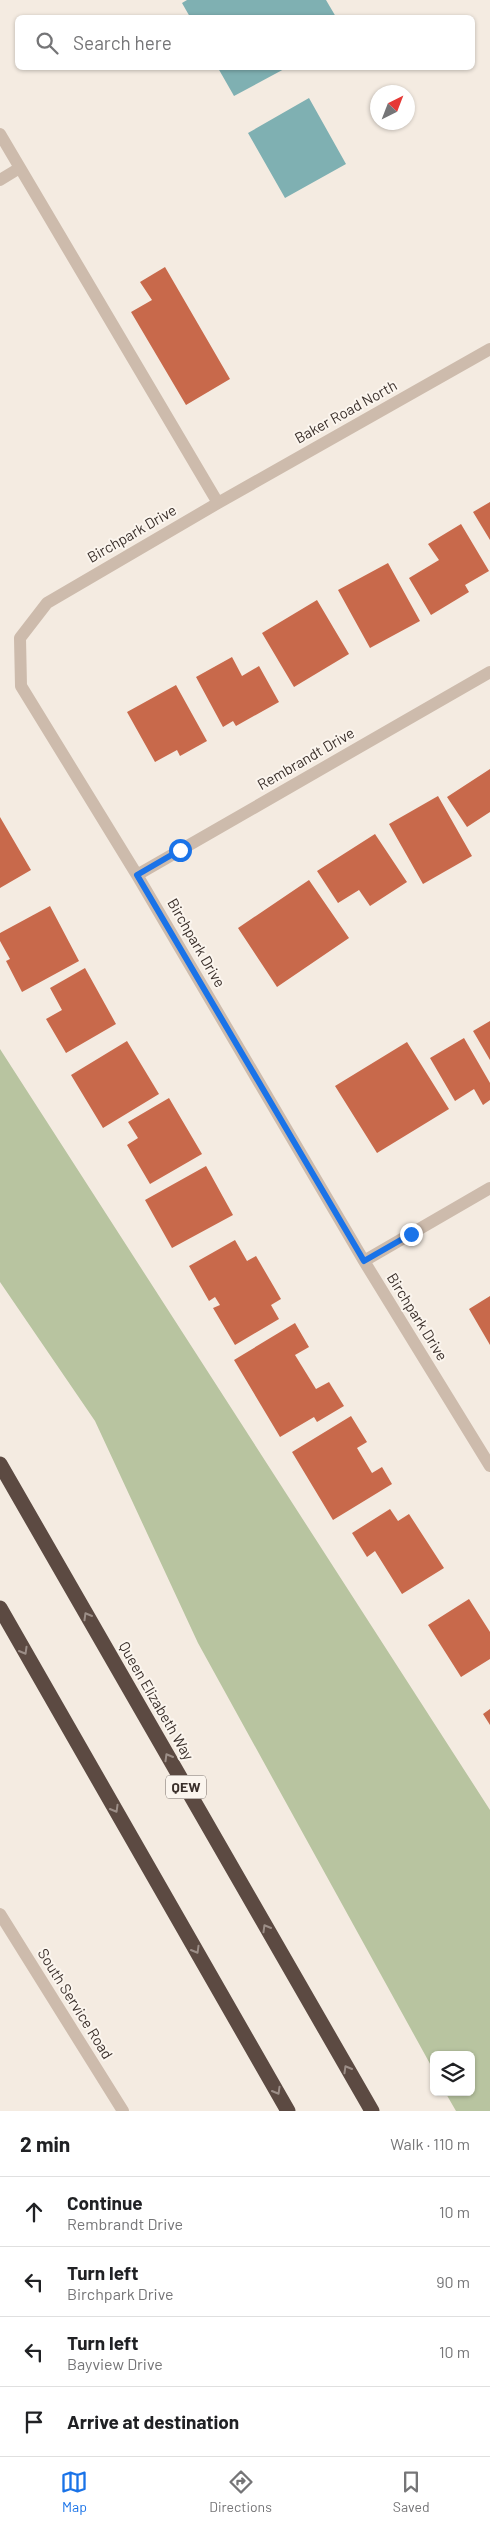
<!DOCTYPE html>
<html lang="en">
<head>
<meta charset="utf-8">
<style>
	:root { --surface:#fff; --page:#f2f2f2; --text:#202124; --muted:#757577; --line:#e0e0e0; --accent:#1a73e8 }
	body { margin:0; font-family:Barlow,sans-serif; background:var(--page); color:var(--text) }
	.controls { position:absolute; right:15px; bottom:15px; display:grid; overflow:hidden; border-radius:8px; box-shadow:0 1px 4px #0004 }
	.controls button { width:45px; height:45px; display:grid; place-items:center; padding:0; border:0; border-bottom:1px solid var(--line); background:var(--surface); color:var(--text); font:25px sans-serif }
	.compass { position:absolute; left:370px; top:85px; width:45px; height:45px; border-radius:50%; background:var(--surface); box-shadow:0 1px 4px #0004; rotate:42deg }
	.stop { position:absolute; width:15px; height:15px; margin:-11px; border:4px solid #1a73e8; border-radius:50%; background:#fff }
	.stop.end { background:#1a73e8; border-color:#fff; box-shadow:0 1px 5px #0008 }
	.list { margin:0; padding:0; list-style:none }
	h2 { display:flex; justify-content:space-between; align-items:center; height:65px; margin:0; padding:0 20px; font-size:21px }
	h2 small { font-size:16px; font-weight:400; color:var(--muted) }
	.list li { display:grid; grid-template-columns:32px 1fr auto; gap:15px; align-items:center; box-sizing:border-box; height:70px; padding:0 20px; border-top:1px solid var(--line) }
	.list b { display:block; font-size:19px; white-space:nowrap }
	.list p { margin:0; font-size:16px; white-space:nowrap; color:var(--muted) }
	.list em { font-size:16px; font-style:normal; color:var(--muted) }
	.icon { flex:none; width:28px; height:28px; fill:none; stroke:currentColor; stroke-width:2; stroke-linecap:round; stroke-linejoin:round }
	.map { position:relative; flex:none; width:490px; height:2111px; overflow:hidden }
	.search { position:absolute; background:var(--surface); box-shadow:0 1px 4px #0004; left:15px; right:15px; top:15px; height:55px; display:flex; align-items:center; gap:12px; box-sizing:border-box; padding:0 18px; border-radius:8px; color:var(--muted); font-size:19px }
	.sheet { height:345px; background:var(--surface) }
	nav { display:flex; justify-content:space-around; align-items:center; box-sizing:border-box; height:70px; border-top:1px solid var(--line); background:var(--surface); font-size:14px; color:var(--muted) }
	nav a { display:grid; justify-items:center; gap:2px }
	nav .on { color:var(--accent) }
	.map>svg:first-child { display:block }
	.green { fill:#b8c4a0 }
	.water { fill:#7fb0b2 }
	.building { fill:#c8694b }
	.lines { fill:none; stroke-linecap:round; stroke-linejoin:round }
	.minor { stroke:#cdbbac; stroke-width:12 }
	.highway { stroke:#5c4a42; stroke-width:15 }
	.oneway { stroke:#9c8e87 }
	.route { stroke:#1a73e8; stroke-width:6 }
	.labels { text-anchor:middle; stroke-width:4; stroke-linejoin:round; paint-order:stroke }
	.shield { fill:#fbf5ee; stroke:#756b66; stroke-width:1 }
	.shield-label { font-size:14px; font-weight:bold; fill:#3b302b }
	.street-label { font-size:15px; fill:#3b302b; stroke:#fbf5ee }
</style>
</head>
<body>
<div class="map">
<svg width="490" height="2111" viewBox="0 0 490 2111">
	<rect width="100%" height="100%" fill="#f4ebe1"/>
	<!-- green -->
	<path class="green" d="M 0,1049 L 490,1810 L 490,2111 L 456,2111 L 445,2092 L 471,2092 L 471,2055 L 434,2055 L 434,2071 L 198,1643 L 95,1421 L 0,1282 Z"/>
	<!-- water -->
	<path class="water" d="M 187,0 L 326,0 L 336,17 L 190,17 L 182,3 Z
		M 218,68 L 286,68 L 234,96 Z
		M 309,98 L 346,164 L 285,198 L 248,133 Z"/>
	<!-- building -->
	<path class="building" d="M 165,267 L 230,379 L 186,405 L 131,312 L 152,300 L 140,282 Z
		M 490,502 L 490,540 L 473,512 Z
		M 461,524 L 489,571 L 465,585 L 469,592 L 431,615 L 409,578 L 439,560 L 428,544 Z
		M 388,563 L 420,621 L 370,648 L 338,590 Z
		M 317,600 L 349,654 L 294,687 L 262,633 Z
		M 232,657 L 242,676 L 259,666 L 279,702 L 236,726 L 233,721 L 223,727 L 196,677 Z
		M 176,685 L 207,741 L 180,756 L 177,750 L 155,762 L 127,712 Z
		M 490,769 L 490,812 L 467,827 L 447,797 Z
		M 438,796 L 472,856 L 423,884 L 389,824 Z
		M 0,817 L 31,870 L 0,888 Z
		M 375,834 L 407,882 L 370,906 L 359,890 L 338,903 L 317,871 Z
		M 309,880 L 349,938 L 277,987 L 238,928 Z
		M 50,906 L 79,961 L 22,992 L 6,961 L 10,959 L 0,941 L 0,933 Z
		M 85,968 L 116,1024 L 66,1053 L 46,1019 L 62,1010 L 50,988 Z
		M 490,1021 L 490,1060 L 473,1031 Z
		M 464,1038 L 490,1083 L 490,1100 L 483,1105 L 474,1089 L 455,1101 L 430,1058 Z
		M 127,1041 L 159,1094 L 103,1128 L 71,1075 Z
		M 407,1042 L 449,1109 L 377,1153 L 335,1086 Z
		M 169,1098 L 202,1154 L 150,1184 L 127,1145 L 138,1138 L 128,1122 Z
		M 206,1166 L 233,1215 L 172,1248 L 145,1200 Z
		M 235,1240 L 247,1261 L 256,1256 L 281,1299 L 271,1305 L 279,1319 L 235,1345 L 213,1308 L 220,1305 L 215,1297 L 209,1301 L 189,1266 Z
		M 490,1296 L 490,1345 L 469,1309 Z
		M 295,1323 L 309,1347 L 295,1355 L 316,1389 L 329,1382 L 344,1406 L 317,1422 L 314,1417 L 280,1437 L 234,1360 Z
		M 351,1416 L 367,1442 L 357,1448 L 372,1473 L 382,1467 L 392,1484 L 333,1520 L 292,1452 Z
		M 390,1509 L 398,1521 L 409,1514 L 444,1568 L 402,1594 L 375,1551 L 367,1557 L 352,1533 Z
		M 469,1599 L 490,1632 L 490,1659 L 461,1677 L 428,1625 Z
		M 490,1709 L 490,1725 L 483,1714 Z"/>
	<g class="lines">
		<!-- minor -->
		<path class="minor" d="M 0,134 L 218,503
			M 0,180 L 18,169
			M 490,349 L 218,503 L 47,603 L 20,638 L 21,686 L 137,875 L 364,1261 L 490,1466
			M 137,875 L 490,672
			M 364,1261 L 490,1188
			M 0,1914 L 123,2111"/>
		<!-- highway -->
		<path class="highway" d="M 0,1464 L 372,2111
			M 0,1608 L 288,2111"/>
	</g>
	<!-- one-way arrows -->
	<defs><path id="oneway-chevron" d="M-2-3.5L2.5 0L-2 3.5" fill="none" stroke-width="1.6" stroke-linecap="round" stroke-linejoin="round" transform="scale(1.25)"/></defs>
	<g class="oneway">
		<use href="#oneway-chevron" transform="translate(87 1616) rotate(-120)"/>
		<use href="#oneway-chevron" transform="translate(24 1651) rotate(60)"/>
		<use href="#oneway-chevron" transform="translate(168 1757) rotate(-120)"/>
		<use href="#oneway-chevron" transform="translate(115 1809) rotate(60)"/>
		<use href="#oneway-chevron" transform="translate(266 1928) rotate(-120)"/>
		<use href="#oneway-chevron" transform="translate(196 1950) rotate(60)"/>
		<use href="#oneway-chevron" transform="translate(347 2069) rotate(-120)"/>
		<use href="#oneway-chevron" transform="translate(277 2091) rotate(60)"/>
	</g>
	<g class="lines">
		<!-- route -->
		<path class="route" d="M 180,850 L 137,875 L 364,1261 L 411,1234"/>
	</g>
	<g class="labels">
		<!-- shield labels -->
		<rect class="shield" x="166" y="1775.5" width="40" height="23" rx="4"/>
		<g class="shield-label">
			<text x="186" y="1792">QEW</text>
		</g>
		<!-- street labels -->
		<g class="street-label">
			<text transform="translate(346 412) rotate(-29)" y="5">Baker Road North</text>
			<text transform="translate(132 534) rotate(-30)" y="5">Birchpark Drive</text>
			<text transform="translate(306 759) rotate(-30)" y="5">Rembrandt Drive</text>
			<text transform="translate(196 943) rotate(60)" y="5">Birchpark Drive</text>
			<text transform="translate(417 1317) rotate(58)" y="5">Birchpark Drive</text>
			<text transform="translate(156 1701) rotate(60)" y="5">Queen Elizabeth Way</text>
			<text transform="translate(75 2004) rotate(58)" y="5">South Service Road</text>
		</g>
	</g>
</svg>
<div class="controls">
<button><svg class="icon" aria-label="layers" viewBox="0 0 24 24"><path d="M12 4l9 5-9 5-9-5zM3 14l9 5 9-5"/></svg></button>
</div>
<svg class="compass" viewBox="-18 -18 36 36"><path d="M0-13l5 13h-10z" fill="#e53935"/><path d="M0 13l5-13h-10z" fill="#757577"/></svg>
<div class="stop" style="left:180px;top:850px"></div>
<div class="stop end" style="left:411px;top:1234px"></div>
<div class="search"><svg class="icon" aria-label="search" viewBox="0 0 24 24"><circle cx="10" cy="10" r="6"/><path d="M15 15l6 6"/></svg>Search here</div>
</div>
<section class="sheet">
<h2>2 min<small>Walk · 110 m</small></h2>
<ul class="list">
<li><svg class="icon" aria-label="ahead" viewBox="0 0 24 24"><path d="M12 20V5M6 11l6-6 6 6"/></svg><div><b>Continue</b><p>Rembrandt Drive</p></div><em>10 m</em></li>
<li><svg class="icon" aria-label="left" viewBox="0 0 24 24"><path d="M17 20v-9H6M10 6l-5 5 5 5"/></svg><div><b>Turn left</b><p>Birchpark Drive</p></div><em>90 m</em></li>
<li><svg class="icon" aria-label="left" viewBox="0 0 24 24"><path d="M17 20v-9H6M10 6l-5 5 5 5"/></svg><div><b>Turn left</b><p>Bayview Drive</p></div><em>10 m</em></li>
<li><svg class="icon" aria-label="arrive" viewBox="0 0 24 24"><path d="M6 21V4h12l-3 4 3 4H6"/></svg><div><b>Arrive at destination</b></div></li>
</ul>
</section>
<nav>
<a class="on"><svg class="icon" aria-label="map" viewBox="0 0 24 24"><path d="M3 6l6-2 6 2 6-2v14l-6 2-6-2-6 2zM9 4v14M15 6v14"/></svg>Map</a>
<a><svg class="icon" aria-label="directions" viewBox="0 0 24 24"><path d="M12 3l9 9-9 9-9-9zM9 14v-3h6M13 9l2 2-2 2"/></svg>Directions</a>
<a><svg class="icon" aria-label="saved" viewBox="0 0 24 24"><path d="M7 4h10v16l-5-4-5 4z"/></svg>Saved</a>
</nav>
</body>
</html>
